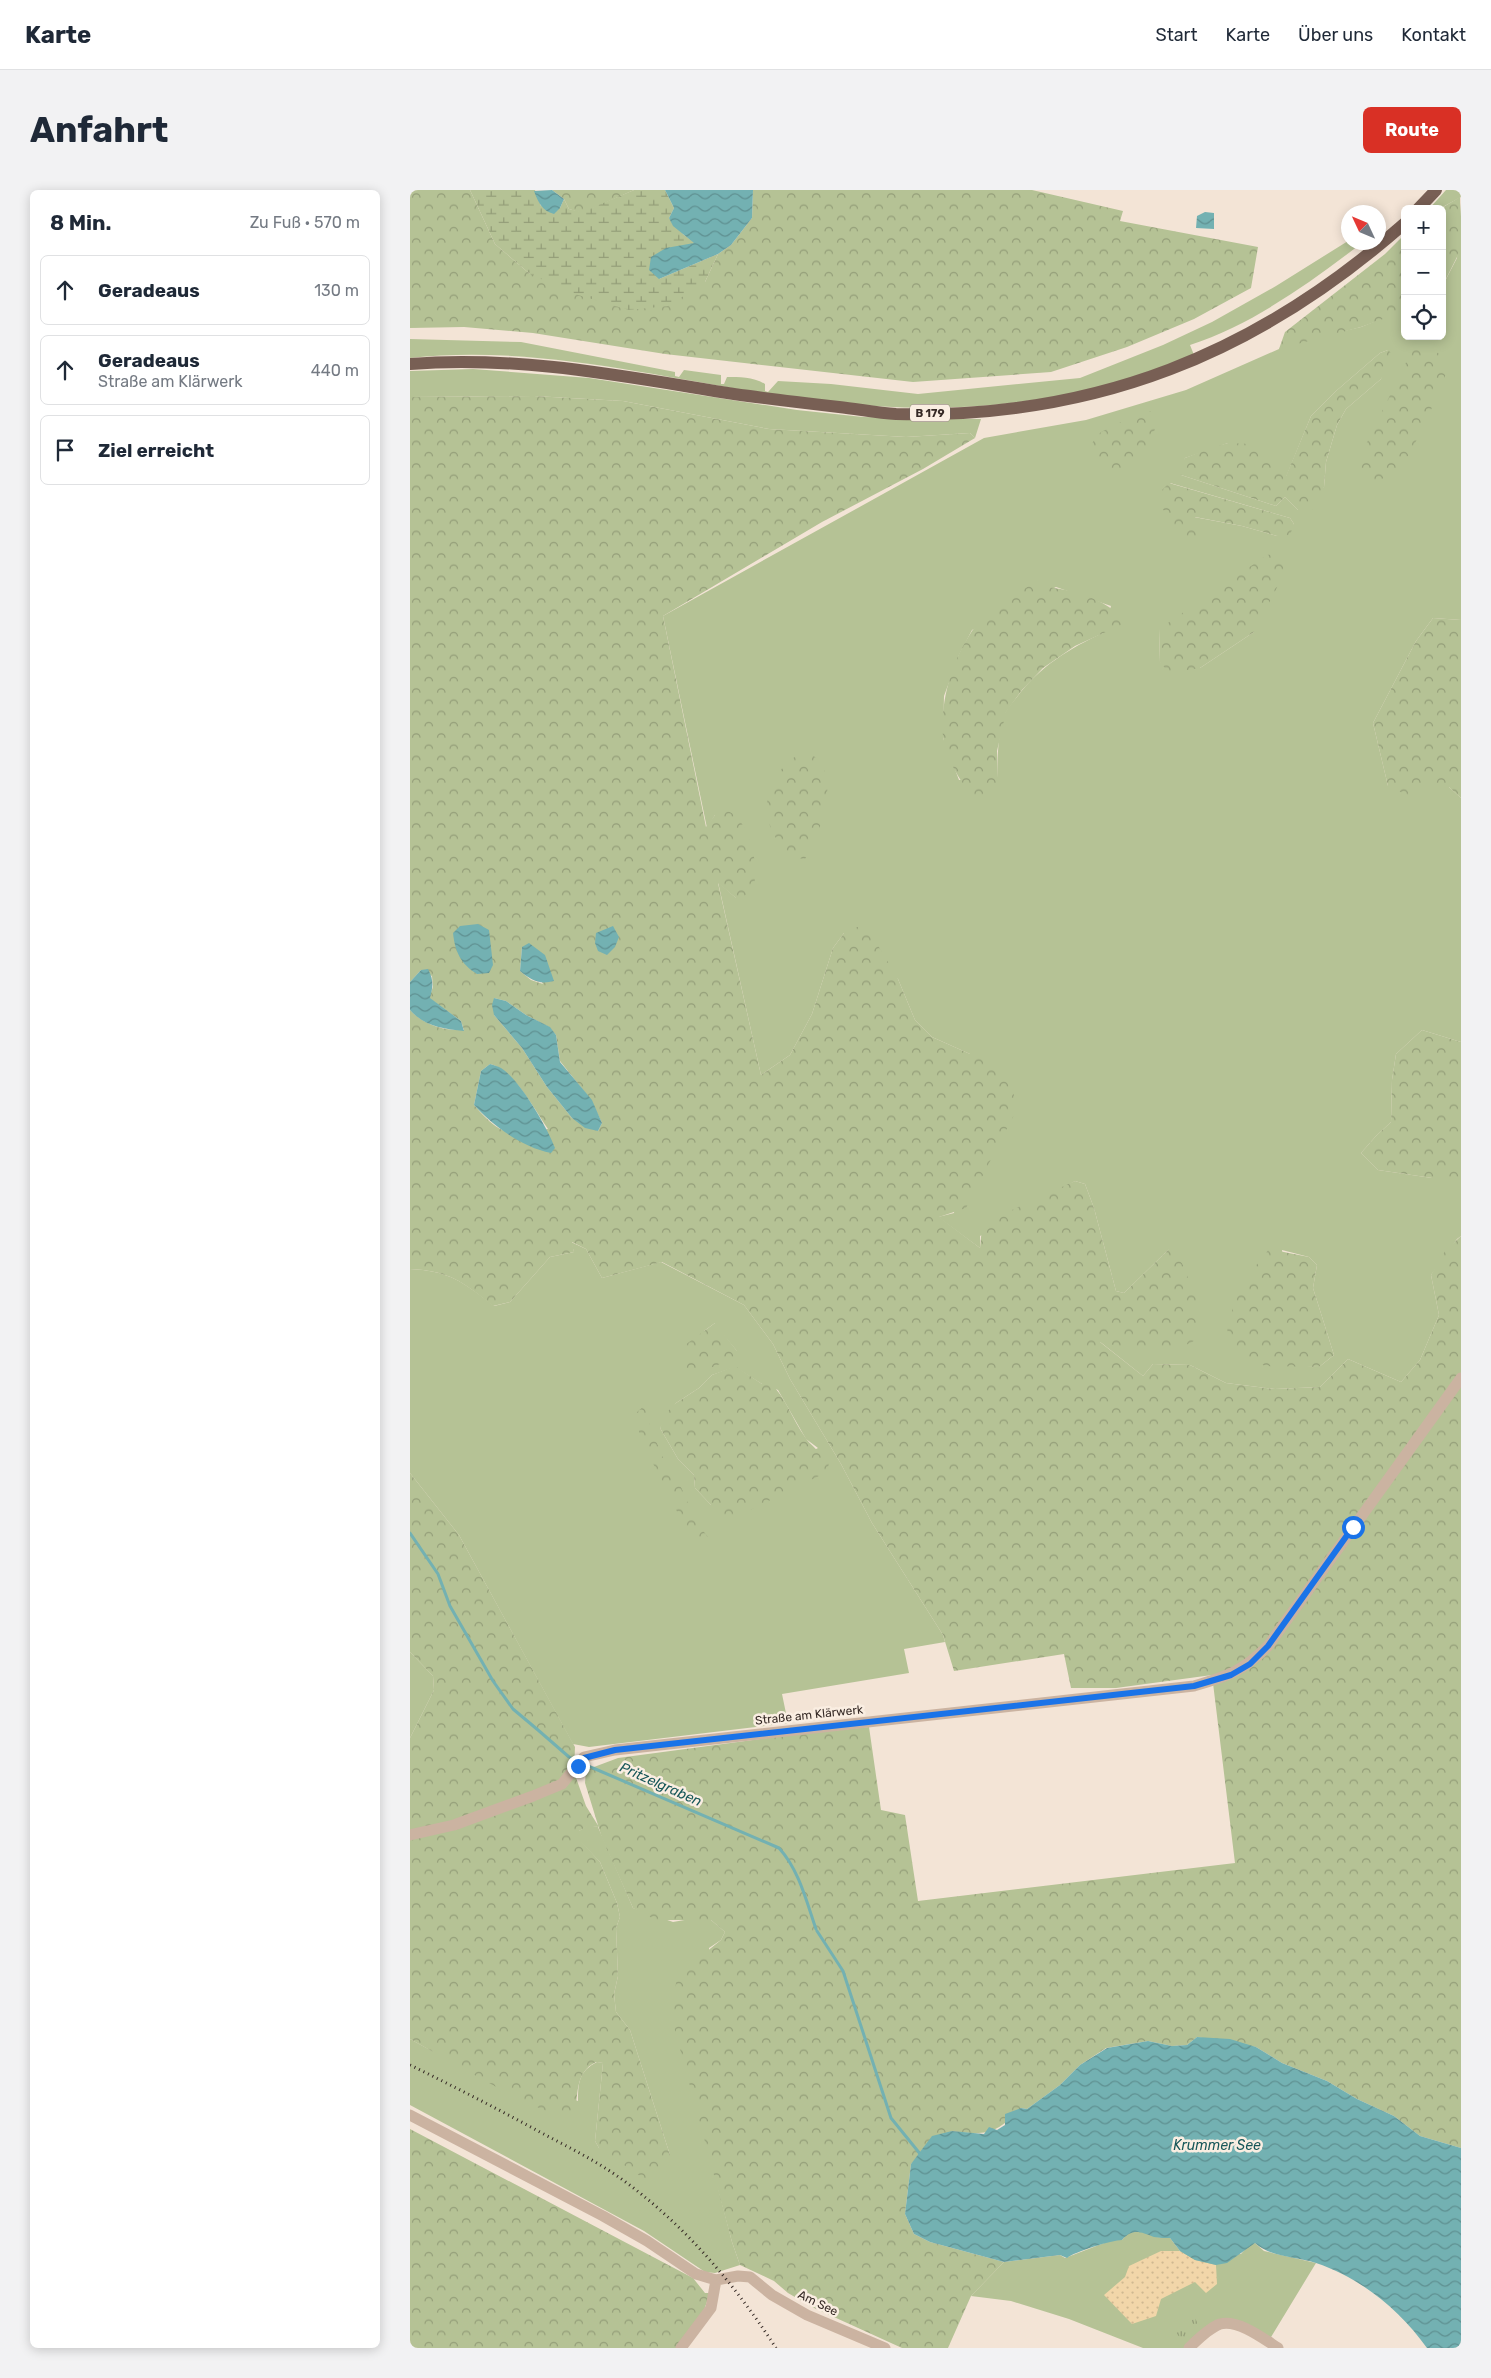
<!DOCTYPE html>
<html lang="de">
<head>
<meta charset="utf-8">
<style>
	:root { --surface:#fff; --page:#f2f2f3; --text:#1f2937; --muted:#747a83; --line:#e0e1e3; --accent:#d93025 }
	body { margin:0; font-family:Rubik,sans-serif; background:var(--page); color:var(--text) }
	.controls { position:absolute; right:15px; top:15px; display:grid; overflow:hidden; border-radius:8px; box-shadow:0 2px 12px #0003 }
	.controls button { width:45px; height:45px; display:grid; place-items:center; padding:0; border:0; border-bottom:1px solid var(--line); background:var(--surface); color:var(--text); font:25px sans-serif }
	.compass { position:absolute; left:931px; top:15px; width:45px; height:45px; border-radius:50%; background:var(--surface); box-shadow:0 2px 12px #0003; rotate:314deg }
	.stop { position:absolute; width:15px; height:15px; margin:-11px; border:4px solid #1a73e8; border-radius:50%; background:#fff }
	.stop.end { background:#1a73e8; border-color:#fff; box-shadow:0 1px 5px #0008 }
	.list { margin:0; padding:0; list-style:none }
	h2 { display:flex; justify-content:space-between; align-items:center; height:65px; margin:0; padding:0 20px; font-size:21px }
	h2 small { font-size:16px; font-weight:400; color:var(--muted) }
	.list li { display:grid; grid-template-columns:32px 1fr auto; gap:15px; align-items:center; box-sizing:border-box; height:70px; margin:0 10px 10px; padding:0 10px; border:1px solid var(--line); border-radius:8px }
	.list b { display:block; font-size:19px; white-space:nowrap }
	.list p { margin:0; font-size:16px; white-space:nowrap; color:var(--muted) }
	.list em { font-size:16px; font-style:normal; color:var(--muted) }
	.icon { flex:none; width:28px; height:28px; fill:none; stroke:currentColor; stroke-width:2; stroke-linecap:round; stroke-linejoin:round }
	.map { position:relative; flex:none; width:1051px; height:2158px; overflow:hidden; border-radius:8px }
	header { display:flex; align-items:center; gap:30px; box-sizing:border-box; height:70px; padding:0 25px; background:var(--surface); border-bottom:1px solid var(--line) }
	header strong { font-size:24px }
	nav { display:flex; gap:28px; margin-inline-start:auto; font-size:18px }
	.intro { display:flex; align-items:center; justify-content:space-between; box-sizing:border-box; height:120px; padding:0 30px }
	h1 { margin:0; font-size:35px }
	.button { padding:12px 22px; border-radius:8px; background:var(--accent); color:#fff; font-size:18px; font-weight:700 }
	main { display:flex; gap:30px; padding:0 30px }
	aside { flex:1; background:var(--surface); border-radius:8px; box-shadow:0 2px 12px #0003 }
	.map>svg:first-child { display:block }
	.grass { fill:#b5c295; fill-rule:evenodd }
	.forest { fill:url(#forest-crowns); fill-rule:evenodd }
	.wetland { fill:url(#wetland-marsh) }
	.sand { fill:url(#sand-dots) }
	.park { fill:url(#park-tufts) }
	.water { fill:url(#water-waves) }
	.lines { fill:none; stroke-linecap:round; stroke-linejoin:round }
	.stream { stroke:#73b1b2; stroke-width:3 }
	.street { stroke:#cbb3a1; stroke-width:11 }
	.primary { stroke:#785f54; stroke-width:12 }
	.rail { stroke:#352925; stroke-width:3; stroke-dasharray:1 4; stroke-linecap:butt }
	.route { stroke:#1a73e8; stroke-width:6 }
	.labels { text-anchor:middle; stroke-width:5; stroke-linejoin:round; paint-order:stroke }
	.shield { fill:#faeee2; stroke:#70645e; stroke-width:1 }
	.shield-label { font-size:11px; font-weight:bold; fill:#352925 }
	.street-label { font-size:12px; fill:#352925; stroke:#faeee2 }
	.water-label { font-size:14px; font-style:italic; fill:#175759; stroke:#faeee2 }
</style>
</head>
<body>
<header>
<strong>Karte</strong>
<nav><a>Start</a><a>Karte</a><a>Über uns</a><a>Kontakt</a></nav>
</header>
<div class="intro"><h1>Anfahrt</h1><a class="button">Route</a></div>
<main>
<aside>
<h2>8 Min.<small>Zu Fuß · 570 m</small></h2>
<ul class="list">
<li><svg class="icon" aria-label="ahead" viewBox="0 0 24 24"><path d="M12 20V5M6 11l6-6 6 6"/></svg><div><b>Geradeaus</b></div><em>130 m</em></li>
<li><svg class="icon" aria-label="ahead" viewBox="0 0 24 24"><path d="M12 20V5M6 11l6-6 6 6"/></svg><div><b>Geradeaus</b><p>Straße am Klärwerk</p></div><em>440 m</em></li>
<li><svg class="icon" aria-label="arrive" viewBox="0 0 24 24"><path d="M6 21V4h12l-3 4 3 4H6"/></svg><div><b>Ziel erreicht</b></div></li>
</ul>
</aside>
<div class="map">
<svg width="1051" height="2158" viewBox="0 0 1051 2158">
	<defs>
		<pattern id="forest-crowns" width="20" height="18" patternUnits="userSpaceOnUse" patternTransform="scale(1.25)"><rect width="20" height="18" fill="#b5c295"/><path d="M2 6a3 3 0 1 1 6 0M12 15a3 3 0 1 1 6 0" fill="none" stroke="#949e79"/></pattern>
		<pattern id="wetland-marsh" width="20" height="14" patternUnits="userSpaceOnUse" patternTransform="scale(1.25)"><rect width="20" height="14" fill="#b5c295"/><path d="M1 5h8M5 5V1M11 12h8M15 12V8" fill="none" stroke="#949e79"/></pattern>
		<pattern id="sand-dots" width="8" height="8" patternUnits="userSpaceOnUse" patternTransform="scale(1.25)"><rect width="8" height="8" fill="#f2d6a9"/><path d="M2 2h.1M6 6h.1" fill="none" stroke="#d0b891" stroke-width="1.8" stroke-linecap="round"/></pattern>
		<pattern id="park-tufts" width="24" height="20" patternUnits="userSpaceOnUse" patternTransform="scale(1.25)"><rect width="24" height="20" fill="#b5c295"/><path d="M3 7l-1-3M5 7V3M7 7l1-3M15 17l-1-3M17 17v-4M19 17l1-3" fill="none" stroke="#949e79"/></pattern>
		<pattern id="water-waves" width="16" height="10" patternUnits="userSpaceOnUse" patternTransform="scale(1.25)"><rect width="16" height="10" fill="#73b1b2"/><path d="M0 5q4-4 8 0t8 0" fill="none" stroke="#5f9091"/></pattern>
	</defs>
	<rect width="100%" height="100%" fill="#f3e4d6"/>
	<!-- grass -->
	<path class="grass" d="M 1036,0 L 1051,0 L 1051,7 L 1029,19 L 1019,19 Z
		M 1051,13 L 1051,430 L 1023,428 L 1006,451 L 963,533 L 978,596 L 1039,597 L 1051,608 L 1051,852 L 1012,840 L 986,864 L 982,890 L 981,932 L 966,946 L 951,963 L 968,980 L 1022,988 L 1051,988 L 1051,1046 L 1047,1049 L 1021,1085 L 1029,1125 L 1010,1170 L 991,1192 L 938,1169 L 910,1197 L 865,1199 L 816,1193 L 780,1175 L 743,1174 L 733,1186 L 689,1151 L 759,1059 L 714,1103 L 706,1101 L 684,1018 L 675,994 L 665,991 L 570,1046 L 570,1058 L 528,1027 L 544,1023 L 560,864 L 522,847 L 505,830 L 488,789 L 434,743 L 423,758 L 402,824 L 380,865 L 351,885 L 308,692 L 326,708 L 305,625 L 297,638 L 253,426 L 574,248 L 676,230 L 776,200 L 869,159 L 881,140 L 917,145 L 951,137 L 991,121 L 995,121 L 995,146 L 1032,146 L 1032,97 L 1047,68 ZM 978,160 L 971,189 L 936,219 L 927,235 L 916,272 L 914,297 L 888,320 L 875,307 L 866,316 L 771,285 L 775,268 L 818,253 L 876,287 L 901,226 L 926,201 L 970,163 ZM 760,293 L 880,328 L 884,334 L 867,346 L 832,336 L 784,327 ZM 646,397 L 701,416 L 693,443 C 660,458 629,477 607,507 C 603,512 598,517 595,523 C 588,544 587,566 588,588 L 549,590 L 533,548 L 534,506 L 549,465 L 562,440 ZM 749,439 L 844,442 L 790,478 L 750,472 ZM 872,1060 L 899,1067 L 907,1075 L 903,1098 L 924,1165 L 909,1177 L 884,1175 Z
		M 938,51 L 952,53 C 899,93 844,134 780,155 L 784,165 C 761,173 739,182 716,189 C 624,218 524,223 428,213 C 286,199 144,152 0,168 L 0,149 L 111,152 L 265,182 L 265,186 L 269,187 L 274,180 L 311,185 L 311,194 L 314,194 L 317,187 C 329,187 344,187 355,194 L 355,201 L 358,202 L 368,191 L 421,194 L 508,204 L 670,188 L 753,155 L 802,132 L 866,96 Z
		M 63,179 L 179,188 L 387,220 L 453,227 L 571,229 L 565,248 L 560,243 L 496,247 L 359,239 L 213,211 L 124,206 L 0,207 L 0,181 Z
		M 161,1052 L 176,1059 L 192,1088 L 251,1072 L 334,1115 L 363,1154 L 380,1189 L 431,1274 L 462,1333 L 533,1445 L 535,1452 L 494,1459 L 499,1483 L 372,1504 L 378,1533 L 179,1557 L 163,1554 L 49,1345 L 0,1283 L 0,1079 C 40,1081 53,1092 84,1116 L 100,1112 L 140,1067 L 164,1062 ZM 305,1133 L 305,1135 L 327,1161 L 294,1141 ZM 325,1177 L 352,1194 L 368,1200 L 396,1249 L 408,1258 L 301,1315 L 285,1298 L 284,1285 L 268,1269 L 250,1238 L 266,1213 L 289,1198 L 302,1185 Z
		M 0,1462 L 23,1486 L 24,1500 L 0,1548 Z
		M 178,1635 L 188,1637 L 223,1718 L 263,1732 L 286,1728 L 301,1730 L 315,1742 L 311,1750 L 299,1758 L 308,1998 L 322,2052 L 330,2075 L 305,2083 L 295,2082 L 234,2041 L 0,1915 L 0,1849 L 22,1861 L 168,1911 C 168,1893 169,1881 187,1872 L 193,1873 L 185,1951 L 189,1958 L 260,1965 L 220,1840 L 206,1822 L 204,1804 L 208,1786 L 206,1738 L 210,1727 L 207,1713 L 190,1672 L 168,1649 L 169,1641 Z
		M 728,2040 L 746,2047 L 760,2048 L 770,2061 L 831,2064 L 838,2056 L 845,2053 L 854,2061 L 906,2073 L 858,2152 L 817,2134 L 779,2158 L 733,2158 L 659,2129 L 601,2111 L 561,2106 L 594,2072 L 650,2065 L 655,2068 L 702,2050 L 712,2050 L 718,2043 Z"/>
	<!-- forest -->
	<path class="forest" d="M 0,0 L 60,0 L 85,54 L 120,84 L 295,92 L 308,64 L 321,55 L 342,28 L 343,0 L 622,0 L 713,21 L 710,31 L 848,57 L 841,98 L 784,129 L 717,157 L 641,182 L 503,192 L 255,164 L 123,143 L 54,137 L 0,138 Z
		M 142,0 L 224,0 L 172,23 L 159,19 L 154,9 Z
		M 1050,7 L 1051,59 L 1032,97 L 1032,19 L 1030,19 Z
		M 995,44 L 995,121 L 951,137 L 869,159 L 875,142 L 975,64 Z
		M 1004,156 C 1020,159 1031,160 1039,176 C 1031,197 1000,276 981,286 C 975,289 968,289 962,291 L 946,275 Z
		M 978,160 L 984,166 L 971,189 L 936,219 L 927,235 L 916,272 L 914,297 L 908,313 L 901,321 L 888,320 L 875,307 L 866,316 L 771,285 L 769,278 L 775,268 L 800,258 L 818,253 L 841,254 L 865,269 L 876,286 L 901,226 L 926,201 L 970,163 Z
		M 124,206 L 213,211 L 359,239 L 496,247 L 560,243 L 565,248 L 513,279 L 412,332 L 253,426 L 296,637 L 305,625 L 312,619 C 316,621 321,622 324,624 C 339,637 352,680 342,699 C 340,702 336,705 333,707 L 326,708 L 308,693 L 351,885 L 380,865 L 402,824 L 423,758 L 434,743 L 447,737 L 457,737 L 488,789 L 505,830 L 522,847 L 587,876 L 602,897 L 607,919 L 556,1018 L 529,1027 L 570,1058 L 572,1037 L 580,1030 L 665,991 L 675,994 L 684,1018 L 706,1101 L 714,1103 L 760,1058 L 772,1073 L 788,1113 L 787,1149 C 757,1169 722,1159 690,1152 L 733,1186 L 743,1174 L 780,1175 L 816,1193 L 865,1199 L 910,1197 L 938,1169 L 991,1192 L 1010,1170 L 1029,1125 L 1021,1085 L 1035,1061 L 1051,1046 L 1051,1958 L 1010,1946 L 984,1926 L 947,1909 L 917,1891 L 872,1873 L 846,1857 L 787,1847 L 777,1855 L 762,1856 L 738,1851 L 696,1858 L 670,1875 L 650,1895 L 617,1919 L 611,1918 C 586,1944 577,1946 542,1941 L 501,1974 L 495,2024 L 504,2044 L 520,2052 L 594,2072 L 561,2106 L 538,2158 L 492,2158 L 402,2117 L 378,2103 L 364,2091 L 330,2075 L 322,2052 L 263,1833 L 266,1792 L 270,1783 L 311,1750 L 315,1742 L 301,1730 L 246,1730 L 223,1718 L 192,1648 L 175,1593 L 176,1580 L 208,1568 L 380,1545 L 459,1537 L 471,1620 L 495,1625 L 508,1711 L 825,1673 L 802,1485 L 706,1498 L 661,1498 L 654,1464 L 544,1481 L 533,1445 L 462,1333 L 431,1274 L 380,1189 L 363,1154 L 334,1115 L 252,1072 L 192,1088 L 176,1059 L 162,1052 L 164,1062 L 140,1067 L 100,1112 L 83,1116 C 53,1092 40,1081 0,1079 L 0,820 C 14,835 34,841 54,840 L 51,831 L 19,808 L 23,797 L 22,786 L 11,780 L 0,792 L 0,207 ZM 112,757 L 133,794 L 121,790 L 110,781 ZM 84,808 L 96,811 L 116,825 L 139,837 L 146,845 L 150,871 L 181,910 L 192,933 L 188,941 L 162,928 L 137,897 L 112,858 L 84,825 ZM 80,874 C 104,880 124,919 138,939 C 97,944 93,948 64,915 L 71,881 Z
		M 741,221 L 750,228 C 745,241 729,273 716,279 C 696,288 670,267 686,247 C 690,241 700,238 706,235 C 718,227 727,223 741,221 Z
		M 759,293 L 880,328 L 884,334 L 880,345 L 867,346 L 832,336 L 785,327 L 788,346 L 781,353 L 773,348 L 750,315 L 750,302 Z
		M 875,362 L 875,382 L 844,442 L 790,478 L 759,483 L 750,472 L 749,439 L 857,365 Z
		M 619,396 C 652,397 688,404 713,428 L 711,435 L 665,456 L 633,478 L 612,500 L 596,522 L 587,561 L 588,588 L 585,600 L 564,608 C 551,593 535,567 533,547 C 530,511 542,471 562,441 C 576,421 598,408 619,396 Z
		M 1023,428 L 1051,430 L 1051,608 L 1039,597 L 1016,598 L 1003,608 L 978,596 L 963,533 L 1006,451 Z
		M 395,561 C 436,578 411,642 395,669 C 384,668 377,663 370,654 C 344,621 359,578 395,561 Z
		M 1012,840 L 1051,852 L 1051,988 L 1022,988 L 968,980 L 951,963 L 966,946 L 981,932 L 982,890 L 986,864 Z
		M 859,1059 L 899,1067 L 907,1075 L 903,1098 L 924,1165 L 909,1177 L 855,1176 L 823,1160 L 817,1139 L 829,1097 Z
		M 305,1133 L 327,1161 L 327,1167 L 276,1188 L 272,1179 L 275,1155 Z
		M 325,1176 L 352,1194 L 360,1193 C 376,1207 382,1229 395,1247 C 400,1255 411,1262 419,1273 L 417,1282 L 312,1334 L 301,1315 L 285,1298 L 284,1285 L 268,1269 L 250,1238 L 256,1223 L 266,1213 L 289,1198 L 302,1185 Z
		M 236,1214 L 240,1217 L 239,1233 L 252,1266 L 268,1290 L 286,1332 L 302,1352 L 297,1358 L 284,1350 L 265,1318 L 262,1304 L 250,1288 L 230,1246 L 225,1224 Z
		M 0,1283 L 49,1345 L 165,1557 L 164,1582 L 176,1616 L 189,1637 L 178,1636 L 169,1641 L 169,1649 L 190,1672 L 207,1713 L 210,1727 L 206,1738 L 208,1786 L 204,1804 L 206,1822 L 220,1840 L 260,1965 L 256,1973 L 240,1988 L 233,1988 L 189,1958 L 185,1951 L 193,1873 L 186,1872 C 164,1883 169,1905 164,1927 L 152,1928 L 104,1907 L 0,1849 L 0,1548 L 24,1500 L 23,1486 L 0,1462 Z
		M 0,1939 L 283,2088 L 295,2103 L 300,2103 L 292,2126 L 267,2158 L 0,2158 Z"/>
	<!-- wetland -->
	<path class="wetland" d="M 60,0 L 125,0 L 131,16 L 150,18 L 154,9 L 159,19 L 172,22 L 224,0 L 255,0 L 264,18 L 259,28 L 274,45 L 285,53 L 249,89 L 308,64 L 295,92 L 258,116 L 219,120 L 165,104 L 120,84 L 85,54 Z"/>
	<!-- sand -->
	<path class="sand" d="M 751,2061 L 770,2061 L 785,2070 L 806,2075 L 807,2094 L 796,2103 L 785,2092 L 751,2109 L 746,2126 L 722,2134 L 694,2105 L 715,2087 L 719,2076 Z"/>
	<!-- park -->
	<path class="park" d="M 782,2122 L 788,2134 L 785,2143 L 773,2151 L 761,2137 L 776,2123 Z"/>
	<!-- water -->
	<path class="water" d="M 142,0 L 154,9 L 150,18 L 144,24 C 132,21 128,12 124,1 Z
		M 255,0 L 343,0 L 342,28 L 321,55 L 308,64 L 249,89 L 239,80 L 241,67 L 256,58 L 284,53 L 263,36 L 259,28 L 264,18 Z
		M 795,22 L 804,23 L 804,39 L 786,38 L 787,26 Z
		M 68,734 L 79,740 L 83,775 L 79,783 L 67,784 C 51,774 45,762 43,743 L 50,736 Z
		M 203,736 L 209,747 L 205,757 L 197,765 L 188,761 L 185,753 L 186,743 Z
		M 119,753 L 135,765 L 144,791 C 129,795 121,790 110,781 L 112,757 Z
		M 18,779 C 24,790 23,797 20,808 L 51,831 L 54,841 C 33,839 14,836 0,820 L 0,792 L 11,780 Z
		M 84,808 L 96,811 L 116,825 L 140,837 L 146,845 L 150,872 L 182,910 L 192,933 L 188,941 L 175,938 L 162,928 L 137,897 L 112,858 L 84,825 L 82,815 Z
		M 80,874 C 83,875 88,876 91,878 C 110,890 137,937 145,958 L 141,963 C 112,957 83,936 64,915 L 71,881 Z
		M 787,1847 L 820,1849 L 846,1857 L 872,1873 L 917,1891 L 947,1909 L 984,1926 L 1010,1946 L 1051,1958 L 1051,2158 L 1017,2158 C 990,2120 951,2088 906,2073 C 885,2066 862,2068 845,2053 L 817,2073 L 806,2075 L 785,2070 L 770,2061 L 760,2048 C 755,2048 749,2048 744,2047 C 730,2042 723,2038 712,2050 C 702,2050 664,2062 657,2068 L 650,2065 L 594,2072 L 520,2052 L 504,2044 L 495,2024 L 501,1974 L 522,1946 L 542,1941 L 574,1944 L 579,1937 L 587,1940 L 595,1935 L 595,1924 L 611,1918 L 617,1919 L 650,1895 L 670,1875 L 697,1858 L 738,1851 L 762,1856 L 777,1855 Z"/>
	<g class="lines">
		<!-- stream -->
		<path class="stream" d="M 0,1343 L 28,1384 L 40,1416 L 83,1491 L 103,1519 L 128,1540 L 159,1567 L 183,1578 L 369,1658 C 389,1680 396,1710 406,1739
			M 407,1741 L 433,1781 L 481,1928 L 511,1965"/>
		<!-- street -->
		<path class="street" d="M 0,1645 L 44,1635 L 123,1606 L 152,1594 L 174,1567 L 205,1560 L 784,1496 C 818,1486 832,1482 858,1456 L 1051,1188
			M 0,1925 L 193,2026 L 237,2051 L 286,2084 L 306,2090 L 328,2086 L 340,2087 L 362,2105 L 397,2125 L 475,2158
			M 271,2158 L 301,2118 L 306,2090
			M 779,2158 C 787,2150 799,2138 810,2134 C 828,2129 854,2149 868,2158"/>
		<!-- primary -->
		<path class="primary" d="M 1008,19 L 1026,0
			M 0,174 C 109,165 217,187 324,204 C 359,209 394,213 429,217 C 448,219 467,223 486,224 C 685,229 847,164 995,33"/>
		<!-- rail -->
		<path class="rail" d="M 0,1875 C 43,1896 86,1918 128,1941 C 156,1956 185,1970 210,1988 C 273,2033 324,2093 366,2158"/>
	</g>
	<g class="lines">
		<!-- route -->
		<path class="route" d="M 168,1576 L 174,1568 L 205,1560 L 784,1496 L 821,1485 L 840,1474 L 858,1456 L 943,1337"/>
	</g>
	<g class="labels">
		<!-- shield labels -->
		<rect class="shield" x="500" y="214.5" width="40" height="17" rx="4"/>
		<g class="shield-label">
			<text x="520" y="227">B 179</text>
		</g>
		<!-- street labels -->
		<g class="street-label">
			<text transform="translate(399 1525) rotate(-6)" y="4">Straße am Klärwerk</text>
			<text transform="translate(408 2113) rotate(26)" y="4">Am See</text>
		</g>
		<!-- water labels -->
		<g class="water-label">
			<text transform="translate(251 1594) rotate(24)" y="5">Pritzelgraben</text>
			<text x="807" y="1960">Krummer See</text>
		</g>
	</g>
</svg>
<div class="controls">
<button>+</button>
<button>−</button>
<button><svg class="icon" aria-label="locate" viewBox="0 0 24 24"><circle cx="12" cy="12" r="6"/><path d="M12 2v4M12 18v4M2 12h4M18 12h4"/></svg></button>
</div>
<svg class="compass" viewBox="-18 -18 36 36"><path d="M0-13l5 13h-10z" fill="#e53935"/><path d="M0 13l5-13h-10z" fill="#747a83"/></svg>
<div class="stop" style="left:943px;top:1337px"></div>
<div class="stop end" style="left:168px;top:1576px"></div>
</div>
</main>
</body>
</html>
